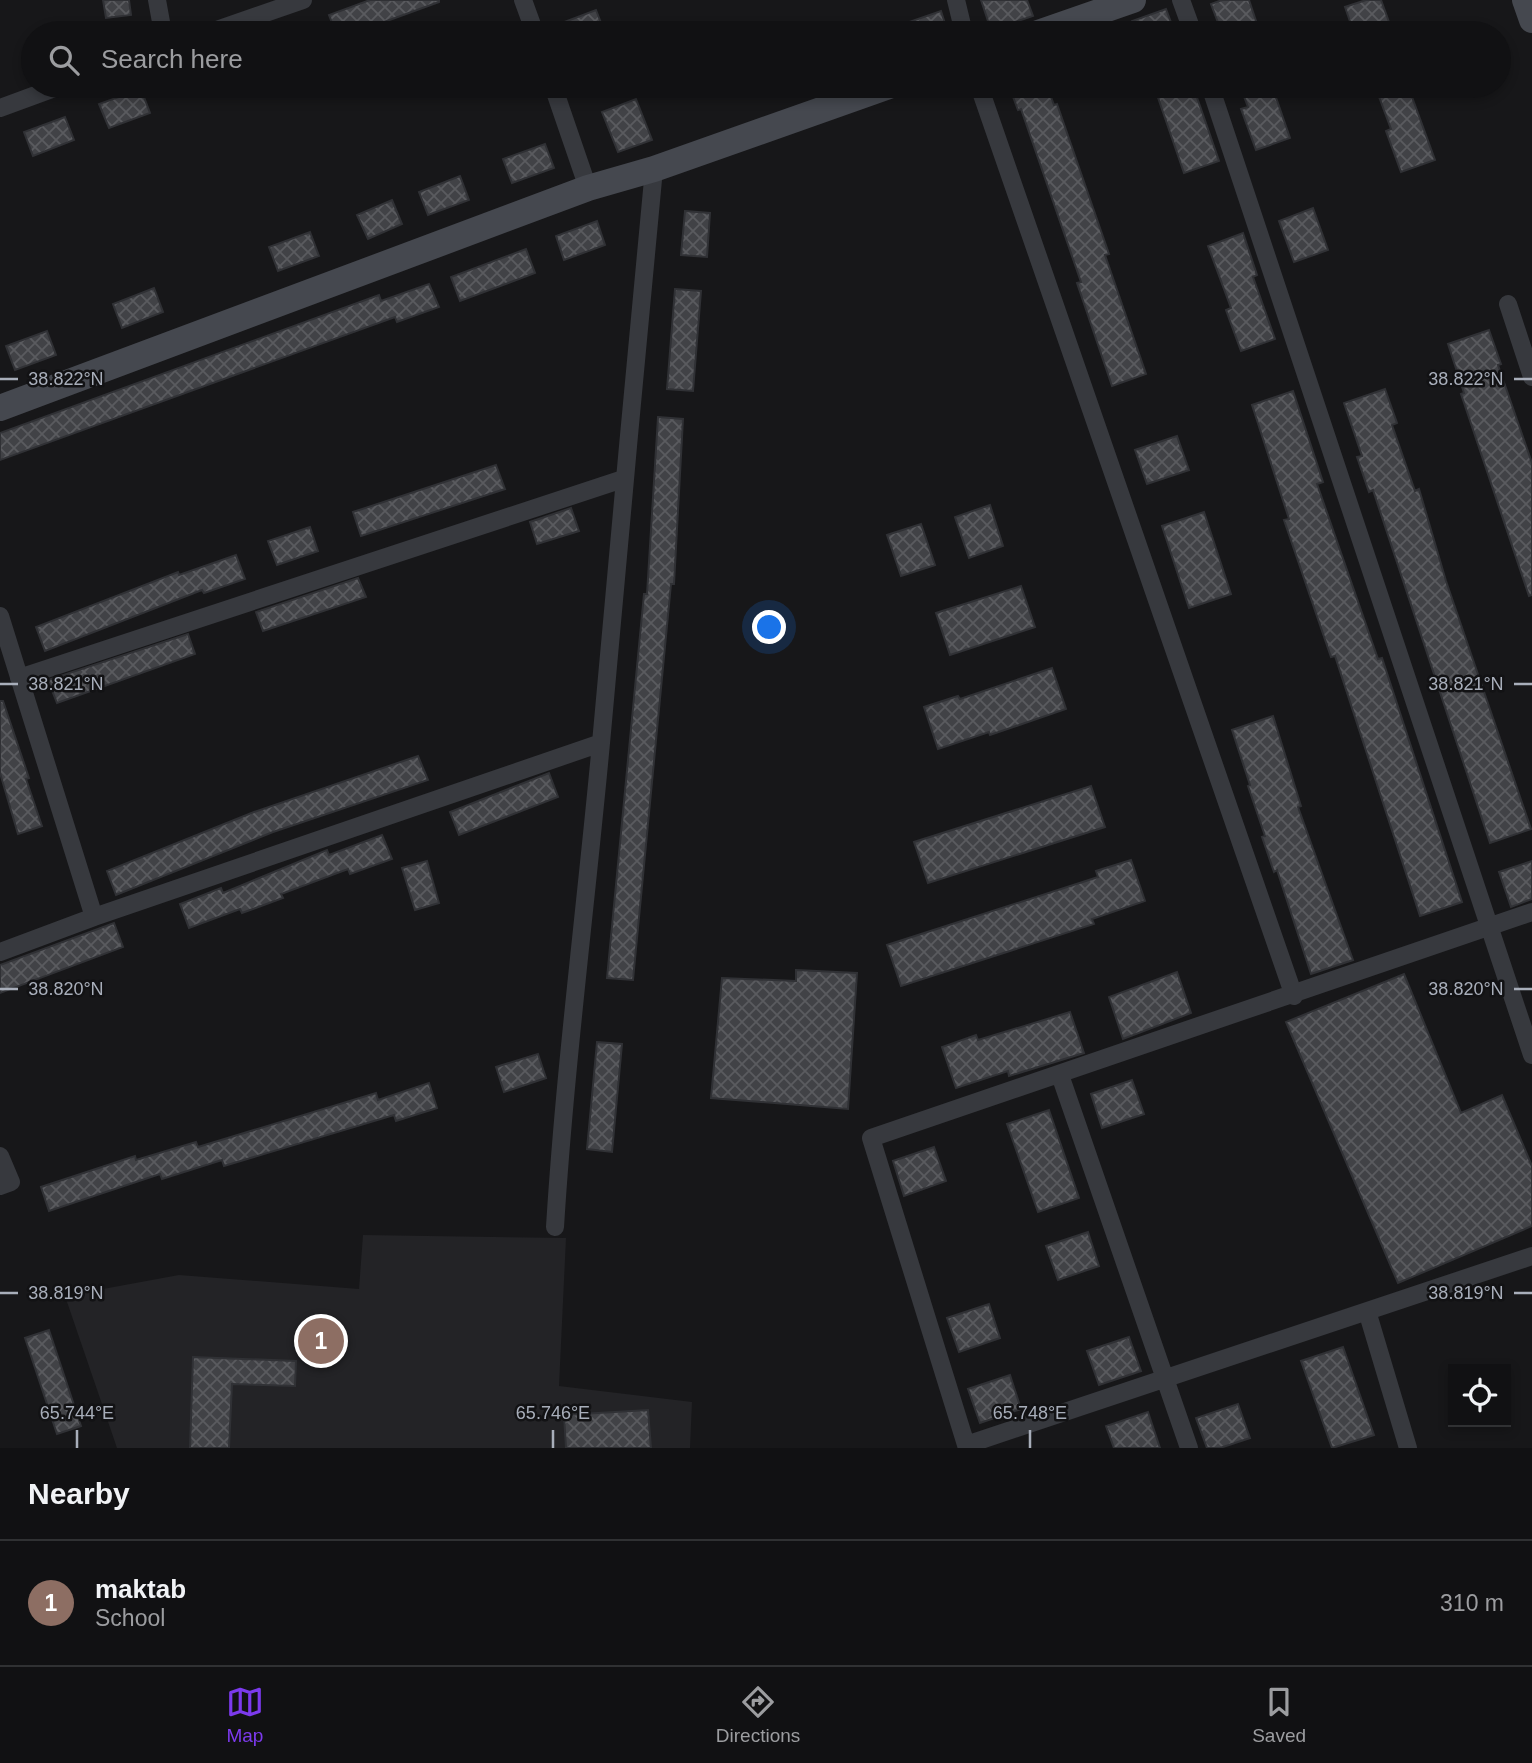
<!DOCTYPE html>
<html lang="en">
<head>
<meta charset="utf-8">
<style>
	:root { --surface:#111113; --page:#1a1a1c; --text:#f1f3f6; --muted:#9c9da0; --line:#303133; --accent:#7c3aed }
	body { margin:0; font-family:Helvetica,sans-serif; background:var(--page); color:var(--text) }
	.controls { position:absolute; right:21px; bottom:21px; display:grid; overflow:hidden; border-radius:0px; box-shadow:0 4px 10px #0003 }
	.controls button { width:63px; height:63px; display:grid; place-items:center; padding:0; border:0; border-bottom:2px solid var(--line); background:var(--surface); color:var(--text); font:35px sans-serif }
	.you { position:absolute; left:770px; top:628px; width:24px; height:24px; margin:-18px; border:5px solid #fff; border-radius:50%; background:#1a73e8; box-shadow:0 0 0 10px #1a73e833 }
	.badge { display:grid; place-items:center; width:46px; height:46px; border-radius:50%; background:var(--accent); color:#fff; font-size:23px; font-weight:700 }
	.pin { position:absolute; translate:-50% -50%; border:4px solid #fff; box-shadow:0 2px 7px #0006 }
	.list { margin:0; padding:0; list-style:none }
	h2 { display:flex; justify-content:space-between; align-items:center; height:91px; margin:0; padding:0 28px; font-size:30px }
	h2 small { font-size:23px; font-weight:400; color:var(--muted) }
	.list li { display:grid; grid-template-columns:46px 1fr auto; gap:21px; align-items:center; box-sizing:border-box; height:126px; padding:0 28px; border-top:2px solid var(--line) }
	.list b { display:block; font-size:26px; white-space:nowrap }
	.list p { margin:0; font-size:23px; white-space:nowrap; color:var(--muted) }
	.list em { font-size:23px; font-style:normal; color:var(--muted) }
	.icon { flex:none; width:38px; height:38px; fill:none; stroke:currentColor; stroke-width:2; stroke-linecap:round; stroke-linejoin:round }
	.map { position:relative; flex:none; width:1532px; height:1448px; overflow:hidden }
	.search { position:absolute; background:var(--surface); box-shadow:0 4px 10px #0003; left:21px; right:21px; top:21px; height:77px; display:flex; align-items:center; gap:18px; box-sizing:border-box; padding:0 24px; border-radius:38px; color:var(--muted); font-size:26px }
	.sheet { height:217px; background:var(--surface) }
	nav { display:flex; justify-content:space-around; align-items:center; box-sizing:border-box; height:98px; border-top:2px solid var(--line); background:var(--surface); font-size:19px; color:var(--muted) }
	nav a { display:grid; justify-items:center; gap:4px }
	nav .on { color:var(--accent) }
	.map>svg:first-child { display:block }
	.built { fill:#232326 }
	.building { fill:url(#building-cross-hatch); stroke:#303135; stroke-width:2 }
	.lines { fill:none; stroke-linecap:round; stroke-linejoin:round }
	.street { stroke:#37393e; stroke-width:18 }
	.secondary { stroke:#45484f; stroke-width:26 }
	.ticks { fill:none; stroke:#a8aeba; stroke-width:2.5 }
	.ticks-label { font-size:18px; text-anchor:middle; fill:#a8aeba; stroke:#121214; stroke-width:5; stroke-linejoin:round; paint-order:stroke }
</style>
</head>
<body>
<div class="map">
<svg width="1532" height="1448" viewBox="0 0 1532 1448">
	<defs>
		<pattern id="building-cross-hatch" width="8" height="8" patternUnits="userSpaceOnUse" patternTransform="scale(1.75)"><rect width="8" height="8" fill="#414246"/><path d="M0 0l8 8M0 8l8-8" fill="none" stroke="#5a5b5f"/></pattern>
	</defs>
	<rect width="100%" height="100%" fill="#171719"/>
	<!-- built -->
	<path class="built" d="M 363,1235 L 566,1238 L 559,1386 L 692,1402 L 690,1448 L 117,1448 L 65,1296 L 179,1275 L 359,1289 Z"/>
	<!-- building -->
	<path class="building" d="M 103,0 L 129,0 L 131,15 L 106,18 Z
		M 370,0 L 439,0 L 439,2 L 354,33 L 336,33 L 329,15 Z
		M 981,0 L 1027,0 L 1033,16 L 991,30 Z
		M 1222,0 L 1249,0 L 1260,33 L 1222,33 L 1211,4 Z
		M 1366,0 L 1381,0 L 1393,33 L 1354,33 L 1345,7 Z
		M 1166,9 L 1175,33 L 1136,33 L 1132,21 Z
		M 596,10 L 605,33 L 546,33 L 546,29 Z
		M 941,11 L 948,33 L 884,33 L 883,31 Z
		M 1009,86 L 1047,86 L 1054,105 L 1057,104 L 1109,254 L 1105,255 L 1146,374 L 1112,386 L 1077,283 L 1081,282 L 1021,109 L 1018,110 Z
		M 1154,86 L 1193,86 L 1219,161 L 1184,173 Z
		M 1240,86 L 1272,86 L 1290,138 L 1256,150 L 1241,109 L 1248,107 Z
		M 1375,86 L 1408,86 L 1435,160 L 1401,172 L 1386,131 L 1391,129 Z
		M 141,89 L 150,113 L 109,128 L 99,104 Z
		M 636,99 L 652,140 L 618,152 L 602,112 Z
		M 65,117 L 74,140 L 33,156 L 24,132 Z
		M 545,144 L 554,168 L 512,183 L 503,159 Z
		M 460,176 L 469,200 L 428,215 L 419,192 Z
		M 392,200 L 402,224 L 368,239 L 357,215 Z
		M 1313,208 L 1328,250 L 1294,262 L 1279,221 Z
		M 685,211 L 710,213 L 707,257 L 681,255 Z
		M 597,221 L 605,245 L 564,260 L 556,236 Z
		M 310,232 L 319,256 L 278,271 L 269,247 Z
		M 1243,233 L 1257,275 L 1253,277 L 1275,339 L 1241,351 L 1226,310 L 1231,308 L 1208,246 Z
		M 526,249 L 535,273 L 460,301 L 451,277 Z
		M 429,284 L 439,307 L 397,322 L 395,317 L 0,460 L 0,433 L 379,295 L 381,301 Z
		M 154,288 L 163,312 L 122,328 L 113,304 Z
		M 675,289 L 701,291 L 693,391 L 667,389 Z
		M 1489,330 L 1501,364 L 1498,365 L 1532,463 L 1532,595 L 1529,596 L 1461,394 L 1464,393 L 1448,344 Z
		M 47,331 L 56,355 L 15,370 L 6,346 Z
		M 1385,389 L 1397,423 L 1392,425 L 1415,491 L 1419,489 L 1446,581 L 1531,829 L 1490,843 L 1373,490 L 1369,492 L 1357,457 L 1362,456 L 1344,403 Z
		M 1293,391 L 1323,482 L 1317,484 L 1378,659 L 1382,658 L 1462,902 L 1420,916 L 1335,656 L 1331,657 L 1284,520 L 1289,519 L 1252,405 Z
		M 658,417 L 683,419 L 674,584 L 671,584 L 633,980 L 607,978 L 644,594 L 647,594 Z
		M 1177,436 L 1189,470 L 1147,484 L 1135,450 Z
		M 496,465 L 505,489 L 361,536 L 353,512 Z
		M 990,505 L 1003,546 L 969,558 L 955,517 Z
		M 571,508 L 579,531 L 537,544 L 530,522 Z
		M 1204,512 L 1231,594 L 1189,608 L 1162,526 Z
		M 921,524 L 935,565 L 901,576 L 887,535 Z
		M 310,527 L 318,551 L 277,565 L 268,541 Z
		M 236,555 L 245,579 L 204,593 L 202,590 L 45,651 L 36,627 L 178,572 L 179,575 Z
		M 358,578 L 366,597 L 263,631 L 256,612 Z
		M 1021,586 L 1035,627 L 950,655 L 936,613 Z
		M 188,634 L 195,654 L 57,703 L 48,680 Z
		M 1052,668 L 1066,709 L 990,735 L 989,732 L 938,749 L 924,707 L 958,696 L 960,699 Z
		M 0,701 L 3,701 L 29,778 L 26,779 L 42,826 L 18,834 L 0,773 Z
		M 1273,716 L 1301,806 L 1298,807 L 1353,960 L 1311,974 L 1277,870 L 1274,872 L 1262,837 L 1265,836 L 1248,786 L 1250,785 L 1232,730 Z
		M 418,756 L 428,780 L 273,832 L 116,895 L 107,871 L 254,812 Z
		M 549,773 L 558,797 L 459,835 L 450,812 Z
		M 1091,786 L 1105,827 L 928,883 L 914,842 Z
		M 382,835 L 392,859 L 350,874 L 348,869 L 281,894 L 283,898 L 242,913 L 240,909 L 189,928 L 180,904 L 221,888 L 223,893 L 327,850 L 329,855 Z
		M 1131,860 L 1145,901 L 1092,919 L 1094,924 L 901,986 L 887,945 L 1098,877 L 1096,871 Z
		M 427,861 L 439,903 L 415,910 L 402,868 Z
		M 1532,861 L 1532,899 L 1511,907 L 1499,872 Z
		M 114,923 L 123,947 L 0,993 L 0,965 Z
		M 796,970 L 857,973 L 848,1109 L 711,1098 L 722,978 L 796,981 Z
		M 1177,972 L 1191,1013 L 1123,1039 L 1109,997 Z
		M 1404,974 L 1461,1113 L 1502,1095 L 1532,1166 L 1532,1226 L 1398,1283 L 1286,1022 Z
		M 1070,1012 L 1084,1053 L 1009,1076 L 1008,1071 L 956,1088 L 942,1047 L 976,1035 L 978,1040 Z
		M 597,1042 L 622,1044 L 612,1152 L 587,1149 Z
		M 538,1054 L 546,1078 L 504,1092 L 496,1067 Z
		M 1132,1080 L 1144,1114 L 1102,1128 L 1091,1094 Z
		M 429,1083 L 437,1108 L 396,1121 L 394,1115 L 224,1166 L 222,1160 L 162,1179 L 160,1174 L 49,1211 L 41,1187 L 135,1156 L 136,1160 L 196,1142 L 198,1147 L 376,1093 L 378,1100 Z
		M 1049,1110 L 1079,1198 L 1038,1212 L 1007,1124 Z
		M 934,1147 L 946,1181 L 904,1196 L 893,1161 Z
		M 1088,1232 L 1099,1266 L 1058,1280 L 1046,1246 Z
		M 989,1304 L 1000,1338 L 959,1352 L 947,1318 Z
		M 49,1330 L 81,1426 L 57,1434 L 25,1338 Z
		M 1129,1337 L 1141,1371 L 1099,1385 L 1087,1351 Z
		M 1343,1347 L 1374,1435 L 1332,1448 L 1301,1361 Z
		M 193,1357 L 296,1361 L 295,1386 L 232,1384 L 229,1448 L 190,1448 Z
		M 1010,1375 L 1021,1409 L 980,1423 L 968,1389 Z
		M 1238,1404 L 1250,1438 L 1220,1448 L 1207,1448 L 1196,1418 Z
		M 648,1410 L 651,1448 L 566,1448 L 564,1415 Z
		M 1148,1412 L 1160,1448 L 1114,1448 L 1106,1426 Z"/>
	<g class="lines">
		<!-- street -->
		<path class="street" d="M 157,0 L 163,33
			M 523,0 L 535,33
			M 956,0 L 964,33
			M 1181,0 L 1193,33
			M 208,33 L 303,0
			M 553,86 L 588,188
			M 979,86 L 1294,996
			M 1210,86 L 1532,1055
			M 0,108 L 60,86
			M 1508,304 L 1532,377
			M 0,616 L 94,917
			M 19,678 L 623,479
			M 0,952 L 94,917 L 601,743
			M 1060,1075 L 1189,1448
			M 0,1156 L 11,1182 L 0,1186
			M 555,1227 C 565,1066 586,905 601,743 C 619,552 635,360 654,169
			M 1367,1311 L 1408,1448
			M 966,1445 L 1532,1256
			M 967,1448 L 871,1138 L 1532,912"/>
		<!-- secondary -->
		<path class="secondary" d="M 1525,0 L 1532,20
			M 1038,33 L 1133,0
			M 0,408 L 588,188 L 654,169 L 889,86"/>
	</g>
	<!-- ticks -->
	<path class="ticks" d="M 0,379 L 18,379M 1514,379 L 1532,379M 0,684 L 18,684M 1514,684 L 1532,684M 0,989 L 18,989M 1514,989 L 1532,989M 0,1293 L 18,1293M 1514,1293 L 1532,1293M 77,1430 L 77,1448M 553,1430 L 553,1448M 1030,1430 L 1030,1448"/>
	<g class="ticks-label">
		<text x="66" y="385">38.822°N</text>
		<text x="1466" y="385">38.822°N</text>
		<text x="66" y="690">38.821°N</text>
		<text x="1466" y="690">38.821°N</text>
		<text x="66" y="995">38.820°N</text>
		<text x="1466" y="995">38.820°N</text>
		<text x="66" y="1299">38.819°N</text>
		<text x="1466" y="1299">38.819°N</text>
		<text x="77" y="1419">65.744°E</text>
		<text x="553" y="1419">65.746°E</text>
		<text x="1030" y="1419">65.748°E</text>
	</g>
</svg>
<div class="controls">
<button><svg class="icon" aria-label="locate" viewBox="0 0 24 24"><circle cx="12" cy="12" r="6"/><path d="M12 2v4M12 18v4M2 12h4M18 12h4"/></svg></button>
</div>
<div class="you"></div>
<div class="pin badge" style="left:321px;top:1341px;background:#8d6e63">1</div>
<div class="search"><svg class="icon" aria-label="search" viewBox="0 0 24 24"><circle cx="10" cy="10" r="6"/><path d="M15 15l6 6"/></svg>Search here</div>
</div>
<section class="sheet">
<h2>Nearby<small></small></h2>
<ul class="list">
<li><span class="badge" style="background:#8d6e63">1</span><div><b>maktab</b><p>School</p></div><em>310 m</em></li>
</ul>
</section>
<nav>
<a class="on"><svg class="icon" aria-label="map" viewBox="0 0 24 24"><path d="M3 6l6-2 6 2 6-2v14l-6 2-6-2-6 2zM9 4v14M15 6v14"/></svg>Map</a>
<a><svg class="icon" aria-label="directions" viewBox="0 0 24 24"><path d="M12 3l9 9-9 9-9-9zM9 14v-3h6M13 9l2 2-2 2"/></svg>Directions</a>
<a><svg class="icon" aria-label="saved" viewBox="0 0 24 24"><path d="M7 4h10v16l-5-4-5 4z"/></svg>Saved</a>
</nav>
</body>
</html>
